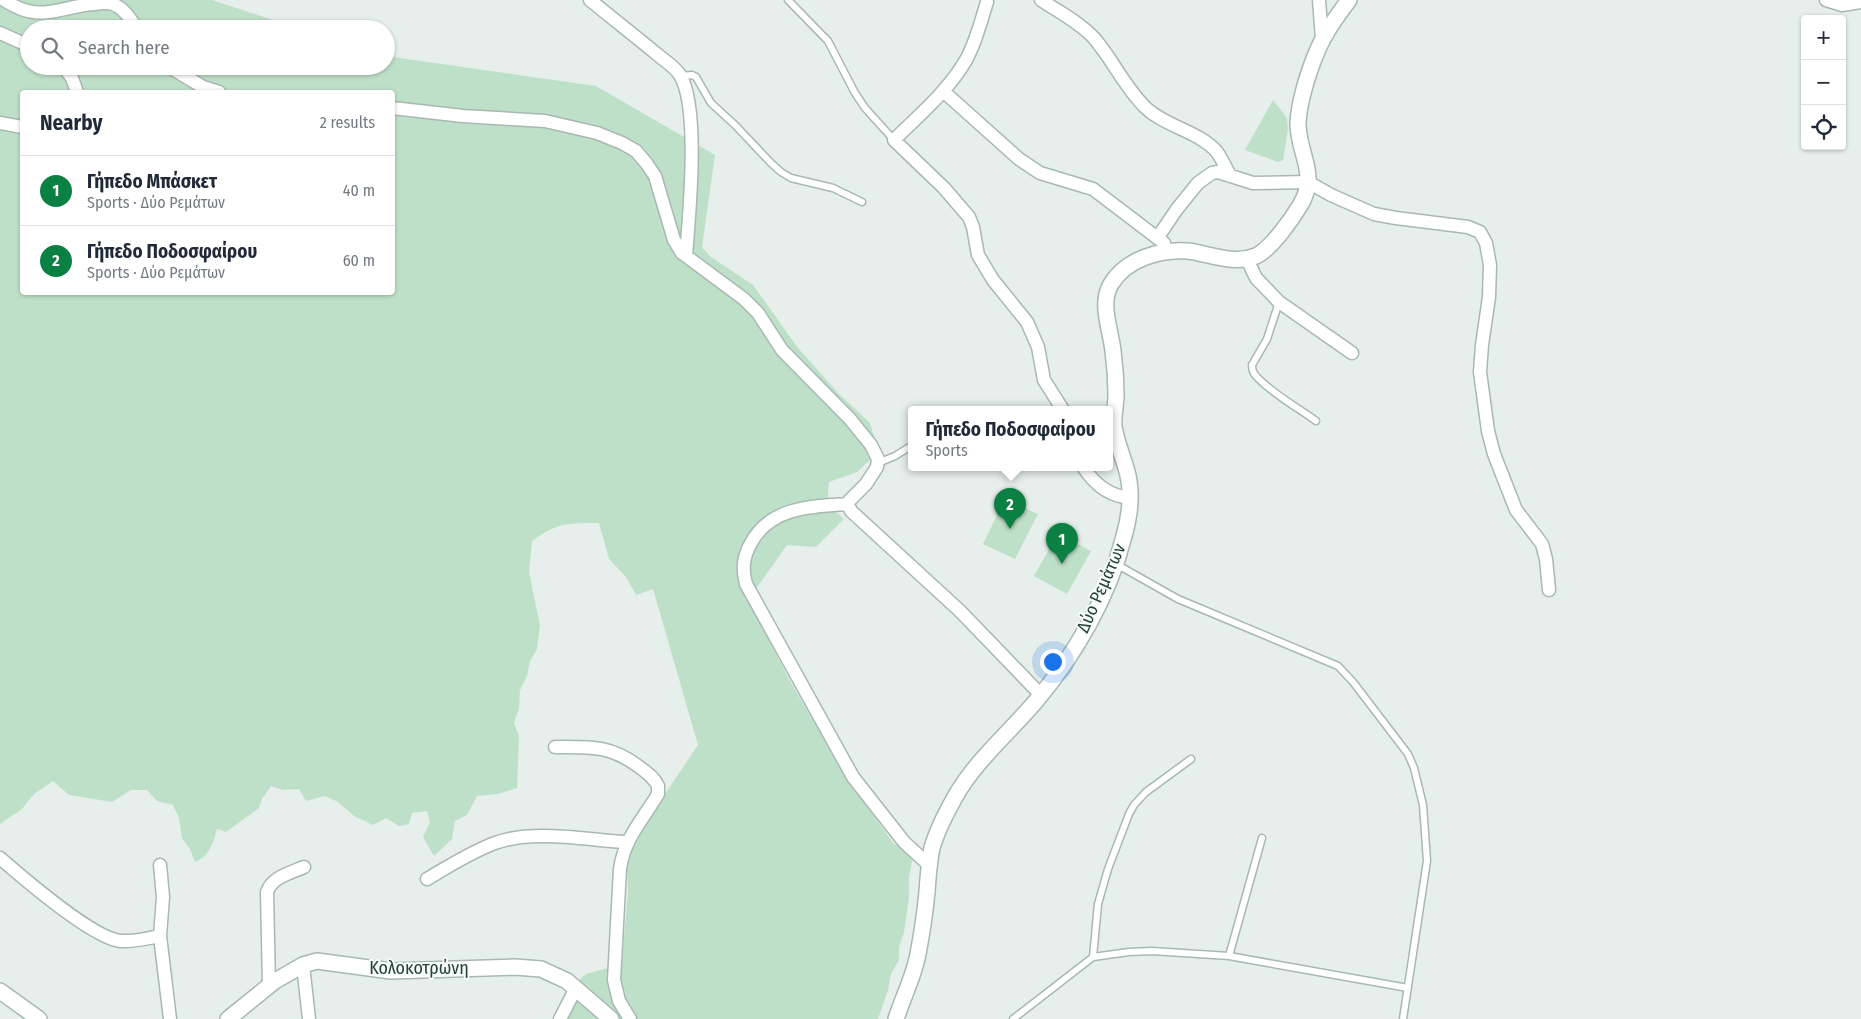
<!DOCTYPE html>
<html lang="en">
<head>
<meta charset="utf-8">
<style>
	:root { --surface:#fff; --page:#f2f2f3; --text:#1f2937; --muted:#747a83; --line:#e0e1e3; --accent:#0b8043 }
	body { margin:0; font-family:"Fira Sans Condensed",sans-serif; background:var(--page); color:var(--text) }
	.controls { position:absolute; right:15px; top:15px; display:grid; overflow:hidden; border-radius:5px; box-shadow:0 1px 4px #0004 }
	.controls button { width:45px; height:45px; display:grid; place-items:center; padding:0; border:0; border-bottom:1px solid var(--line); background:var(--surface); color:var(--text); font:25px sans-serif }
	.you { position:absolute; left:1052px; top:661px; width:18px; height:18px; margin:-12px; border:4px solid #fff; border-radius:50%; background:#1a73e8; box-shadow:0 0 0 8px #1a73e833 }
	.badge { display:grid; place-items:center; width:32px; height:32px; border-radius:50%; background:var(--accent); color:#fff; font-size:16px; font-weight:700 }
	.pin { position:absolute; translate:-50% -41px; filter:drop-shadow(0 1px 2px #0008) }
	.pin::after { content:''; position:absolute; top:26px; width:18px; height:15px; background:inherit; clip-path:polygon(0 0,100% 0,50% 100%) }
	.popup { position:absolute; left:908px; top:406px; width:205px; height:65px; box-sizing:border-box; display:grid; place-content:center; border-radius:5px; background:var(--surface); filter:drop-shadow(0 1px 4px #0005); font-size:16px; white-space:nowrap; color:var(--muted) }
	.popup b { font-size:19px; color:var(--text) }
	.popup::after { content:''; position:absolute; left:50%; top:100%; margin-left:-10px; border:10px solid transparent; border-top-color:var(--surface) }
	.list { margin:0; padding:0; list-style:none }
	h2 { display:flex; justify-content:space-between; align-items:center; height:65px; margin:0; padding:0 20px; font-size:21px }
	h2 small { font-size:16px; font-weight:400; color:var(--muted) }
	.list li { display:grid; grid-template-columns:32px 1fr auto; gap:15px; align-items:center; box-sizing:border-box; height:70px; padding:0 20px; border-top:1px solid var(--line) }
	.list b { display:block; font-size:19px; white-space:nowrap }
	.list p { margin:0; font-size:16px; white-space:nowrap; color:var(--muted) }
	.list em { font-size:16px; font-style:normal; color:var(--muted) }
	.icon { flex:none; width:28px; height:28px; fill:none; stroke:currentColor; stroke-width:2; stroke-linecap:round; stroke-linejoin:round }
	.map { position:relative; flex:none; width:1861px; height:1019px; overflow:hidden }
	.search { position:absolute; background:var(--surface); box-shadow:0 1px 4px #0004; left:20px; top:20px; width:375px; height:55px; display:flex; align-items:center; gap:12px; box-sizing:border-box; padding:0 18px; border-radius:28px; color:var(--muted); font-size:19px }
	.panel { position:absolute; background:var(--surface); box-shadow:0 1px 4px #0004; left:20px; top:90px; width:375px; height:205px; border-radius:5px }
	.map>svg:first-child { display:block }
	.green { fill:#bfe0c8; fill-rule:evenodd }
	.lines { fill:none; stroke-linecap:round; stroke-linejoin:round }
	.service-casing { stroke:#a8b8b2; stroke-width:9 }
	.minor-casing { stroke:#a8b8b2; stroke-width:15 }
	.tertiary-casing { stroke:#a8b8b2; stroke-width:18 }
	.service { stroke:#fff; stroke-width:6 }
	.minor { stroke:#fff; stroke-width:12 }
	.tertiary { stroke:#fff; stroke-width:15 }
	.labels { text-anchor:middle; stroke-width:4; stroke-linejoin:round; paint-order:stroke }
	.street-label { font-size:18px; fill:#24423a; stroke:#f7fbf9 }
</style>
</head>
<body>
<div class="map">
<svg width="1861" height="1019" viewBox="0 0 1861 1019">
	<rect width="100%" height="100%" fill="#e6efeb"/>
	<!-- green -->
	<path class="green" d="M 0,0 L 212,0 L 300,29 L 29,29 L 29,66 L 386,66 L 386,56 L 596,86 L 715,155 L 702,247 L 711,257 L 753,285 L 798,348 L 839,394 L 870,423 L 876,443 L 870,460 L 857,472 L 829,482 L 828,491 L 829,506 L 844,519 L 816,547 L 787,545 L 748,600 L 789,679 L 842,771 L 893,843 L 913,857 L 909,876 L 909,898 L 904,932 L 899,947 L 899,960 L 891,974 L 888,990 L 878,1019 L 566,1019 L 580,996 L 578,981 L 586,974 L 608,968 L 621,974 L 628,892 L 627,868 L 633,849 L 651,815 L 698,745 L 653,589 L 636,595 L 626,577 L 609,559 L 599,523 C 569,523 558,522 532,541 L 529,572 L 540,625 L 537,649 L 530,661 L 527,676 L 520,690 L 519,708 L 514,723 L 519,736 L 517,788 L 498,794 L 477,796 L 467,815 L 455,821 L 452,839 L 434,856 L 423,837 L 430,822 L 427,811 L 412,813 L 409,824 L 399,826 L 386,818 L 373,825 L 354,816 L 338,802 L 325,796 L 306,801 L 299,789 L 283,790 L 271,786 L 262,799 L 259,808 L 226,832 L 217,829 C 213,843 210,856 195,862 L 190,849 L 182,838 L 179,818 L 173,805 L 157,801 L 147,790 L 131,790 L 112,802 L 69,795 L 53,781 L 34,794 L 22,809 L 0,824 ZM 22,92 L 392,92 L 392,292 L 22,292 Z
		M 1273,100 L 1287,118 L 1288,129 L 1283,160 L 1278,162 L 1245,150 Z
		M 1005,499 L 1038,514 L 1015,559 L 983,544 Z
		M 1058,533 L 1091,551 L 1067,594 L 1034,576 Z"/>
	<g class="lines">
		<defs>
			<path id="service" d="M 788,0 L 828,41 L 855,93 L 865,108 L 894,140
				M 680,76 L 692,75 L 696,77 L 711,103 L 735,125 L 771,163 L 781,172 L 791,178 L 833,188 L 862,202
				M 1279,302 L 1267,339 L 1252,365 C 1252,370 1253,373 1256,376 C 1270,392 1298,408 1316,421
				M 878,463 L 895,456 L 911,446
				M 1116,564 L 1178,599 L 1338,666 L 1353,682 L 1408,754 L 1414,768 L 1423,805 L 1427,861 L 1403,1019
				M 1229,956 L 1262,838
				M 1093,957 L 1098,904 L 1108,869 L 1129,814 L 1134,805 L 1146,792 L 1191,759
				M 1013,1019 L 1093,957 L 1129,952 L 1152,951 L 1229,956 L 1408,988"/>
			<path id="minor" d="M 4,0 C 40,24 57,7 94,4 C 100,3 107,2 113,4 C 124,8 131,20 137,29
				M 590,0 C 612,18 635,36 658,55 C 665,61 675,67 680,75 C 700,108 689,216 686,256
				M 1041,0 C 1059,12 1079,22 1094,38 C 1113,60 1125,88 1146,108 C 1166,127 1199,131 1217,152 C 1222,159 1226,168 1230,176
				M 1319,0 L 1322,39
				M 1826,0 L 1842,5 L 1861,2
				M 987,2 C 981,21 976,42 966,60 C 948,91 919,115 894,140 L 944,188 L 969,217 L 973,227 L 978,255 L 993,280 L 1027,322 L 1038,347 L 1044,380 L 1063,410
				M 0,33 L 29,46
				M 63,66 L 72,78 L 77,92
				M 168,66 L 203,87 L 219,92
				M 943,91 L 1019,159 L 1040,173 L 1093,189 L 1164,243
				M 392,108 L 463,116 L 545,121 L 597,133 L 622,143 L 636,151 L 647,164 L 655,176 L 674,240 L 682,253 L 744,299 L 758,313 L 782,350 L 850,419 L 871,445 L 878,459 L 877,467 L 866,484 L 849,501 L 848,504 L 851,511 L 960,611 L 1041,695
				M 0,123 L 22,127
				M 1158,237 L 1177,209 L 1198,183 L 1212,173 L 1218,172 L 1253,183 L 1308,182 L 1331,195 L 1374,214 L 1396,218 L 1468,227 L 1480,232 L 1486,243 L 1490,265 L 1489,297 L 1482,345 L 1480,372 L 1488,431 L 1494,454 L 1516,510 L 1542,544 L 1546,559 L 1549,590
				M 1247,259 L 1256,278 L 1279,302 L 1352,353
				M 1084,468 C 1095,485 1109,496 1130,498
				M 848,504 C 812,506 770,507 751,543 C 743,557 742,569 746,584 L 853,777 L 904,842 L 929,865
				M 555,747 C 589,747 610,745 638,766 C 646,772 654,777 658,786 L 658,794 C 643,819 624,839 620,869 L 614,980 L 619,1001 L 630,1019
				M 0,858 C 23,878 94,939 121,941 C 134,942 148,938 160,936
				M 160,865 L 163,897 L 160,936 L 170,1019
				M 427,879 C 449,866 471,852 495,843 C 533,829 587,840 626,842
				M 303,965 L 309,1019
				M 269,985 L 267,892 C 272,877 290,873 304,867
				M 560,1019 L 576,988"/>
			<path id="tertiary" d="M 0,991 L 39,1019
				M 228,1019 L 275,981 L 303,965 L 317,961 L 391,971 L 515,967 L 541,969 L 567,981 L 611,1019
				M 896,1019 C 903,997 914,976 918,954 C 922,933 925,913 927,892 C 928,877 929,862 932,848 C 937,830 946,813 955,797 C 976,760 1009,733 1036,701 C 1075,655 1109,596 1124,536 C 1130,515 1133,490 1126,468 C 1122,454 1116,441 1114,426 C 1113,416 1116,405 1116,395 C 1116,380 1115,366 1113,351 C 1111,330 1099,304 1111,284 C 1126,259 1160,249 1188,251 C 1211,254 1233,265 1256,256 C 1271,249 1292,219 1301,204 C 1318,174 1299,155 1298,125 C 1298,111 1302,96 1306,82 C 1317,46 1326,30 1349,0"/>
		</defs>
		<!-- service casing -->
		<use href="#service" class="service-casing"/>
		<!-- minor casing -->
		<use href="#minor" class="minor-casing"/>
		<!-- tertiary casing -->
		<use href="#tertiary" class="tertiary-casing"/>
		<!-- service -->
		<use href="#service" class="service"/>
		<!-- minor -->
		<use href="#minor" class="minor"/>
		<!-- tertiary -->
		<use href="#tertiary" class="tertiary"/>
	</g>
	<g class="labels">
		<!-- street labels -->
		<g class="street-label">
			<text transform="translate(1101 588) rotate(-66)" y="6">Δύο Ρεμάτων</text>
			<text x="419" y="974">Κολοκοτρώνη</text>
		</g>
	</g>
</svg>
<div class="controls">
<button>+</button>
<button>−</button>
<button><svg class="icon" aria-label="locate" viewBox="0 0 24 24"><circle cx="12" cy="12" r="6"/><path d="M12 2v4M12 18v4M2 12h4M18 12h4"/></svg></button>
</div>
<div class="you"></div>
<div class="pin badge" style="left:1062px;top:564px">1</div>
<div class="pin badge" style="left:1010px;top:529px">2</div>
<div class="popup"><b>Γήπεδο Ποδοσφαίρου</b>Sports</div>
<div class="search"><svg class="icon" aria-label="search" viewBox="0 0 24 24"><circle cx="10" cy="10" r="6"/><path d="M15 15l6 6"/></svg>Search here</div>
<section class="panel">
<h2>Nearby<small>2 results</small></h2>
<ul class="list">
<li><span class="badge">1</span><div><b>Γήπεδο Μπάσκετ</b><p>Sports · Δύο Ρεμάτων</p></div><em>40 m</em></li>
<li><span class="badge">2</span><div><b>Γήπεδο Ποδοσφαίρου</b><p>Sports · Δύο Ρεμάτων</p></div><em>60 m</em></li>
</ul>
</section>
</div>
</body>
</html>
